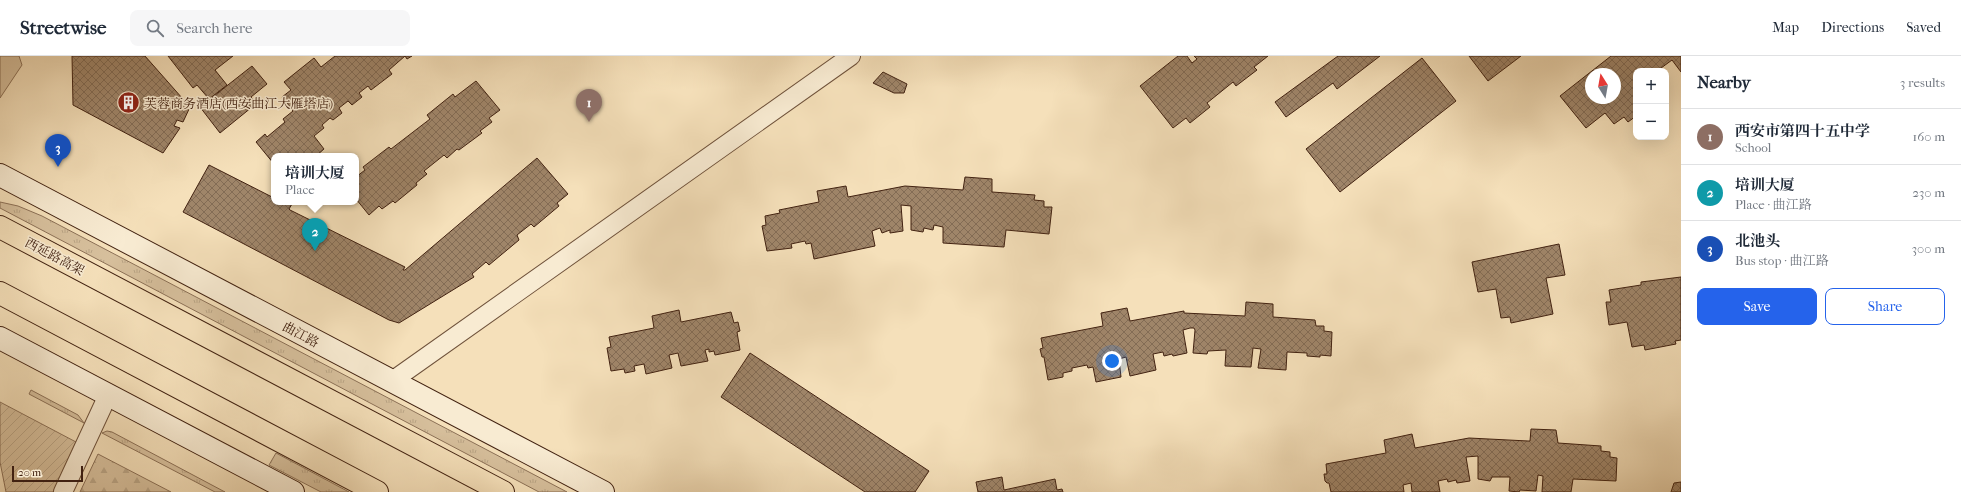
<!DOCTYPE html>
<html lang="en">
<head>
<meta charset="utf-8">
<style>
	:root { --surface:#fff; --page:#f6f6f7; --text:#1f2937; --muted:#747a83; --line:#e0e1e3; --accent:#2563eb }
	body { margin:0; font-family:"IM FELL French Canon","Noto Serif SC",serif; background:var(--page); color:var(--text) }
	.controls { position:absolute; right:12px; top:12px; display:grid; overflow:hidden; border-radius:8px; box-shadow:0 4px 16px #0002 }
	.controls button { width:36px; height:36px; display:grid; place-items:center; padding:0; border:0; border-bottom:1px solid var(--line); background:var(--surface); color:var(--text); font:20px sans-serif }
	.compass { position:absolute; left:1585px; top:12px; width:36px; height:36px; border-radius:50%; background:var(--surface); box-shadow:0 4px 16px #0002; rotate:349deg }
	.scale { position:absolute; left:12px; bottom:10px; width:71px; box-sizing:border-box; padding-left:4px; border:2px solid #422211; border-top:0; font-size:11px; line-height:14px; white-space:nowrap; color:#422211; -webkit-text-stroke:3px #f8ebd2; paint-order:stroke }
	.you { position:absolute; left:1112px; top:305px; width:14px; height:14px; margin:-10px; border:3px solid #fff; border-radius:50%; background:#1a73e8; box-shadow:0 0 0 6px #1a73e833 }
	.badge { display:grid; place-items:center; width:26px; height:26px; border-radius:50%; background:var(--accent); color:#fff; font-size:13px; font-weight:700 }
	.pin { position:absolute; translate:-50% -33px; filter:drop-shadow(0 1px 2px #0008) }
	.pin::after { content:''; position:absolute; top:21px; width:14px; height:12px; background:inherit; clip-path:polygon(0 0,100% 0,50% 100%) }
	.popup { position:absolute; left:271px; top:97px; width:88px; height:52px; box-sizing:border-box; display:grid; place-content:center; border-radius:8px; background:var(--surface); filter:drop-shadow(0 1px 3px #0005); font-size:13px; white-space:nowrap; color:var(--muted) }
	.popup b { font-size:15px; color:var(--text) }
	.popup::after { content:''; position:absolute; left:50%; top:100%; margin-left:-8px; border:8px solid transparent; border-top-color:var(--surface) }
	.list { margin:0; padding:0; list-style:none }
	h2 { display:flex; justify-content:space-between; align-items:center; height:52px; margin:0; padding:0 16px; font-size:17px }
	h2 small { font-size:13px; font-weight:400; color:var(--muted) }
	.list li { display:grid; grid-template-columns:26px 1fr auto; gap:12px; align-items:center; box-sizing:border-box; height:56px; padding:0 16px; border-top:1px solid var(--line) }
	.list b { display:block; font-size:15px; white-space:nowrap }
	.list p { margin:0; font-size:13px; white-space:nowrap; color:var(--muted) }
	.list em { font-size:13px; font-style:normal; color:var(--muted) }
	.actions { display:flex; gap:8px; padding:12px 16px }
	.actions a { flex:1; padding:9px 0; border:1px solid var(--accent); border-radius:8px; text-align:center; font-size:14px; color:var(--accent) }
	.actions .main { background:var(--accent); color:#fff }
	.icon { flex:none; width:22px; height:22px; fill:none; stroke:currentColor; stroke-width:2; stroke-linecap:round; stroke-linejoin:round }
	.map { position:relative; flex:none; width:1681px; height:436px; overflow:hidden }
	header { display:flex; align-items:center; gap:24px; box-sizing:border-box; height:56px; padding:0 20px; background:var(--surface); border-bottom:1px solid var(--line) }
	header strong { font-size:19px }
	nav { display:flex; gap:22px; margin-inline-start:auto; font-size:14px }
	.search { width:280px; height:36px; background:var(--page); display:flex; align-items:center; gap:10px; box-sizing:border-box; padding:0 14px; border-radius:8px; color:var(--muted); font-size:15px }
	main { display:flex }
	aside { flex:1; background:var(--surface) }
	.map>svg:first-child { display:block }
	.grass { fill:url(#grass-tufts); stroke:#8c7157 }
	.forest { fill:url(#forest-firs); stroke:#8c7157 }
	.park { fill:#d7c09d; stroke:#8c7157 }
	.garden { fill:url(#garden-furrows); stroke:#8c7157 }
	.building { fill:url(#building-cross-hatch); stroke:#422211; fill-rule:evenodd }
	.lines { fill:none; stroke-linecap:round; stroke-linejoin:round }
	.minor-casing { stroke:#6f523b; stroke-width:20 }
	.secondary-casing { stroke:#422211; stroke-width:24 }
	.trunk-casing { stroke:#422211; stroke-width:24 }
	.minor { stroke:#f8ebd2; stroke-width:18 }
	.secondary { stroke:#f8ebd2; stroke-width:22 }
	.trunk { stroke:#f5e0ba; stroke-width:22 }
	.labels { text-anchor:middle; stroke-width:3; stroke-linejoin:round; paint-order:stroke }
	.poi-label { font-size:13px; fill:#422211; stroke:#f8ebd2; text-anchor:start }
	.street-label { font-size:13px; fill:#422211; stroke:#f8ebd2 }
</style>
</head>
<body>
<header>
<strong>Streetwise</strong>
<div class="search"><svg class="icon" aria-label="search" viewBox="0 0 24 24"><circle cx="10" cy="10" r="6"/><path d="M15 15l6 6"/></svg>Search here</div>
<nav><a>Map</a><a>Directions</a><a>Saved</a></nav>
</header>
<main>
<div class="map">
<svg width="1681" height="436" viewBox="0 0 1681 436">
	<defs>
		<pattern id="grass-tufts" width="24" height="20" patternUnits="userSpaceOnUse"><rect width="24" height="20" fill="#d7c09d"/><path d="M3 7l-1-3M5 7V3M7 7l1-3M15 17l-1-3M17 17v-4M19 17l1-3" fill="none" stroke="#baa586"/></pattern>
		<pattern id="forest-firs" width="22" height="20" patternUnits="userSpaceOnUse"><rect width="22" height="20" fill="#d7c09d"/><path d="M5 1l3.5 6h-7zM16 11l3.5 6h-7z" fill="#baa586"/></pattern>
		<pattern id="garden-furrows" width="10" height="10" patternUnits="userSpaceOnUse"><rect width="10" height="10" fill="#d7c09d"/><path d="M-1 1l2-2M0 10L10 0M9 11l2-2" fill="none" stroke="#baa586"/></pattern>
		<pattern id="building-cross-hatch" width="8" height="8" patternUnits="userSpaceOnUse"><rect width="8" height="8" fill="#9f8569"/><path d="M0 0l8 8M0 8l8-8" fill="none" stroke="#836c55"/></pattern>
	</defs>
	<rect width="100%" height="100%" fill="#f5e0ba"/>
	<filter id="stains"><feTurbulence type="fractalNoise" baseFrequency=".005" numOctaves="4"/><feColorMatrix values="0 0 0 0 .2 0 0 0 0 .09 0 0 0 0 .02 0 0 0 .5 -.17"/></filter>
	<radialGradient id="worn" r=".72"><stop offset=".6" stop-color="#630" stop-opacity="0"/><stop offset="1" stop-color="#630" stop-opacity=".3"/></radialGradient>
	<!-- grass -->
	<path class="grass" d="M 0,146 L 18,150 L 42,160 L 567,436 L 539,436 L 0,152 Z
		M 31,334 L 78,359 L 84,367 L 29,338 Z
		M 107,375 L 112,376 L 225,436 L 215,436 L 102,377 Z
		M 276,397 L 349,436 L 321,436 L 269,409 Z"/>
	<!-- forest -->
	<path class="forest" d="M 98,398 L 171,436 L 80,436 Z"/>
	<!-- park -->
	<path class="park" d="M 0,0 L 19,0 L 22,9 L 0,42 Z"/>
	<!-- garden -->
	<path class="garden" d="M 0,346 L 76,386 L 53,436 L 6,436 L 0,406 Z"/>
	<!-- building -->
	<path class="building" d="M 72,0 L 145,0 L 190,51 L 183,66 L 177,64 L 174,70 L 180,72 L 163,97 L 73,49 Z
		M 168,0 L 233,0 L 215,14 L 227,29 L 209,43 L 197,29 L 193,32 Z
		M 335,0 L 412,0 L 407,3 L 405,0 L 389,14 L 392,18 L 371,34 L 368,30 L 359,37 L 362,41 L 352,49 L 348,45 L 339,52 L 342,57 L 333,64 L 330,62 L 322,69 L 324,72 L 314,80 L 324,93 L 316,100 L 312,100 L 310,98 L 307,100 L 274,100 L 274,108 L 256,86 L 265,78 L 267,81 L 285,66 L 283,63 L 293,55 L 282,41 L 291,34 L 284,26 L 314,2 L 321,11 Z
		M 1178,0 L 1187,0 L 1192,7 L 1197,3 L 1194,0 L 1268,0 L 1254,11 L 1257,14 L 1236,30 L 1233,26 L 1207,47 L 1210,51 L 1190,67 L 1186,62 L 1173,72 L 1140,30 Z
		M 1338,0 L 1380,0 L 1337,33 L 1333,27 L 1286,61 L 1275,46 Z
		M 1469,0 L 1521,0 L 1488,25 Z
		M 1611,0 L 1681,0 L 1681,16 L 1672,4 L 1657,15 L 1636,15 L 1636,60 L 1628,66 L 1624,61 L 1614,68 L 1605,57 L 1586,72 L 1560,40 ZM 1591,18 L 1615,18 L 1615,42 L 1591,42 Z
		M 1422,2 L 1456,45 L 1340,136 L 1306,93 Z
		M 252,10 L 267,28 L 251,41 L 257,47 L 220,77 L 200,51 Z
		M 883,16 L 907,28 L 904,37 L 894,37 L 873,27 Z
		M 476,25 L 500,54 L 489,62 L 492,66 L 480,75 L 482,77 L 459,94 L 457,93 L 447,102 L 444,99 L 424,115 L 427,118 L 416,127 L 417,129 L 395,147 L 393,145 L 382,153 L 379,150 L 369,159 L 356,143 L 356,121 L 365,114 L 363,111 L 389,91 L 391,93 L 430,63 L 427,59 L 453,38 L 455,41 Z
		M 537,102 L 568,138 L 557,147 L 559,150 L 534,171 L 531,168 L 517,179 L 519,184 L 489,209 L 486,206 L 472,218 L 474,221 L 399,267 L 389,264 L 183,156 L 209,109 L 274,142 L 274,146 L 290,146 L 292,148 L 289,153 L 290,154 L 403,210 L 405,211 L 403,214 L 405,214 Z
		M 965,121 L 992,123 L 992,136 L 1035,139 L 1034,144 L 1044,145 L 1044,151 L 1052,151 L 1049,178 L 1006,174 L 1004,191 L 943,187 L 943,171 L 934,169 L 933,174 L 924,172 L 923,176 L 911,174 L 911,150 L 901,149 L 903,175 L 890,177 L 890,174 L 882,177 L 880,172 L 872,175 L 875,190 L 814,203 L 811,187 L 806,188 L 805,185 L 791,188 L 792,192 L 767,195 L 762,170 L 766,169 L 765,160 L 780,157 L 779,154 L 819,146 L 817,135 L 846,130 L 848,141 L 905,130 L 963,134 Z
		M 1559,188 L 1565,219 L 1546,222 L 1553,258 L 1511,267 L 1510,261 L 1501,262 L 1496,233 L 1478,236 L 1472,206 Z
		M 1681,221 L 1681,284 L 1675,285 L 1676,288 L 1645,294 L 1644,289 L 1632,291 L 1627,266 L 1609,269 L 1606,246 L 1611,246 L 1609,234 L 1641,229 L 1641,226 Z
		M 1246,246 L 1273,248 L 1273,261 L 1315,264 L 1316,270 L 1324,270 L 1324,275 L 1332,276 L 1331,300 L 1320,299 L 1320,301 L 1307,300 L 1307,297 L 1287,296 L 1286,314 L 1258,312 L 1261,293 L 1253,292 L 1251,311 L 1225,310 L 1226,294 L 1208,295 L 1207,298 L 1193,297 L 1195,274 L 1194,272 L 1190,272 L 1183,274 L 1187,297 L 1173,300 L 1172,298 L 1164,300 L 1163,296 L 1153,298 L 1156,314 L 1130,320 L 1126,301 L 1119,303 L 1121,321 L 1096,326 L 1093,311 L 1088,312 L 1087,309 L 1072,312 L 1072,315 L 1063,317 L 1063,321 L 1048,324 L 1044,301 L 1042,301 L 1040,293 L 1043,292 L 1041,282 L 1103,270 L 1101,257 L 1127,252 L 1130,265 L 1184,255 L 1184,257 L 1245,260 Z
		M 679,254 L 681,266 L 731,256 L 734,267 L 738,266 L 740,275 L 737,276 L 740,294 L 715,299 L 714,295 L 709,296 L 709,293 L 705,294 L 708,305 L 681,310 L 678,297 L 669,299 L 672,312 L 646,318 L 644,308 L 634,310 L 635,315 L 625,317 L 624,313 L 611,315 L 607,292 L 611,291 L 609,281 L 654,272 L 652,260 Z
		M 750,297 L 929,415 L 915,436 L 865,436 L 721,341 Z
		M 1531,373 L 1556,374 L 1558,387 L 1601,390 L 1601,395 L 1610,396 L 1610,401 L 1617,402 L 1616,425 L 1573,423 L 1571,436 L 1542,436 L 1543,420 L 1538,419 L 1536,435 L 1520,434 L 1519,436 L 1509,435 L 1510,421 L 1492,421 L 1490,425 L 1478,423 L 1478,400 L 1466,401 L 1470,425 L 1457,427 L 1456,424 L 1448,426 L 1447,423 L 1438,425 L 1440,436 L 1412,436 L 1411,427 L 1403,429 L 1404,436 L 1331,436 L 1329,427 L 1327,427 L 1325,425 L 1324,418 L 1327,418 L 1326,408 L 1386,397 L 1384,384 L 1412,378 L 1415,392 L 1469,382 L 1528,385 L 1530,385 Z
		M 1002,421 L 1004,434 L 1055,423 L 1057,434 L 1062,433 L 1063,436 L 978,436 L 976,426 Z
		M 1681,426 L 1681,436 L 1671,436 L 1674,427 Z"/>
	<g class="lines">
		<defs>
			<path id="minor" d="M 392,325 L 851,0
				M 63,436 L 108,339"/>
			<path id="secondary" d="M 0,119 L 603,436
				M 0,282 L 293,436"/>
			<path id="trunk" d="M 0,171 L 503,436
				M 0,237 L 377,436"/>
		</defs>
		<!-- minor casing -->
		<use href="#minor" class="minor-casing"/>
		<!-- secondary casing -->
		<use href="#secondary" class="secondary-casing"/>
		<!-- trunk casing -->
		<use href="#trunk" class="trunk-casing"/>
		<!-- minor -->
		<use href="#minor" class="minor"/>
		<!-- secondary -->
		<use href="#secondary" class="secondary"/>
		<!-- trunk -->
		<use href="#trunk" class="trunk"/>
	</g>
	<!-- icons -->
	<defs>
		<symbol id="building-disc" viewBox="-11 -11 22 22"><circle r="9.5" fill="#8f2418" stroke="#f8ebd2"/><path d="M-4-6H4V6H1V3H-1V6H-4ZM-2.5-4.3h1.7v1.8h-1.7ZM.8-4.3h1.7v1.8H.8ZM-2.5-1h1.7V.8h-1.7ZM.8-1h1.7V.8H.8Z" fill="#fff"/></symbol>
	</defs>
	<g fill-rule="evenodd">
		<use href="#building-disc" x="116" y="34" width="25" height="25"/>
	</g>
	<g class="labels">
		<!-- poi labels -->
		<g class="poi-label">
			<text x="144" y="52">芙蓉商务酒店(西安曲江大雁塔店)</text>
		</g>
		<!-- street labels -->
		<g class="street-label">
			<text transform="translate(55 200) rotate(28)" y="5">西延路高架</text>
			<text transform="translate(301 278) rotate(28)" y="5">曲江路</text>
		</g>
	</g>
	<rect width="100%" height="100%" filter="url(#stains)"/>
	<rect width="100%" height="100%" fill="url(#worn)"/>
</svg>
<div class="controls">
<button>+</button>
<button>−</button>
</div>
<svg class="compass" viewBox="-18 -18 36 36"><path d="M0-13l5 13h-10z" fill="#e53935"/><path d="M0 13l5-13h-10z" fill="#747a83"/></svg>
<div class="scale">20 m</div>
<div class="you"></div>
<div class="pin badge" style="left:589px;top:66px;background:#8d6e63">1</div>
<div class="pin badge" style="left:315px;top:195px;background:#0f9aa8">2</div>
<div class="popup"><b>培训大厦</b>Place</div>
<div class="pin badge" style="left:58px;top:111px;background:#1a4fb4">3</div>
</div>
<aside>
<h2>Nearby<small>3 results</small></h2>
<ul class="list">
<li><span class="badge" style="background:#8d6e63">1</span><div><b>西安市第四十五中学</b><p>School</p></div><em>160 m</em></li>
<li><span class="badge" style="background:#0f9aa8">2</span><div><b>培训大厦</b><p>Place · 曲江路</p></div><em>230 m</em></li>
<li><span class="badge" style="background:#1a4fb4">3</span><div><b>北池头</b><p>Bus stop · 曲江路</p></div><em>300 m</em></li>
</ul>
<div class="actions"><a class="main">Save</a><a>Share</a></div>
</aside>
</main>
</body>
</html>
